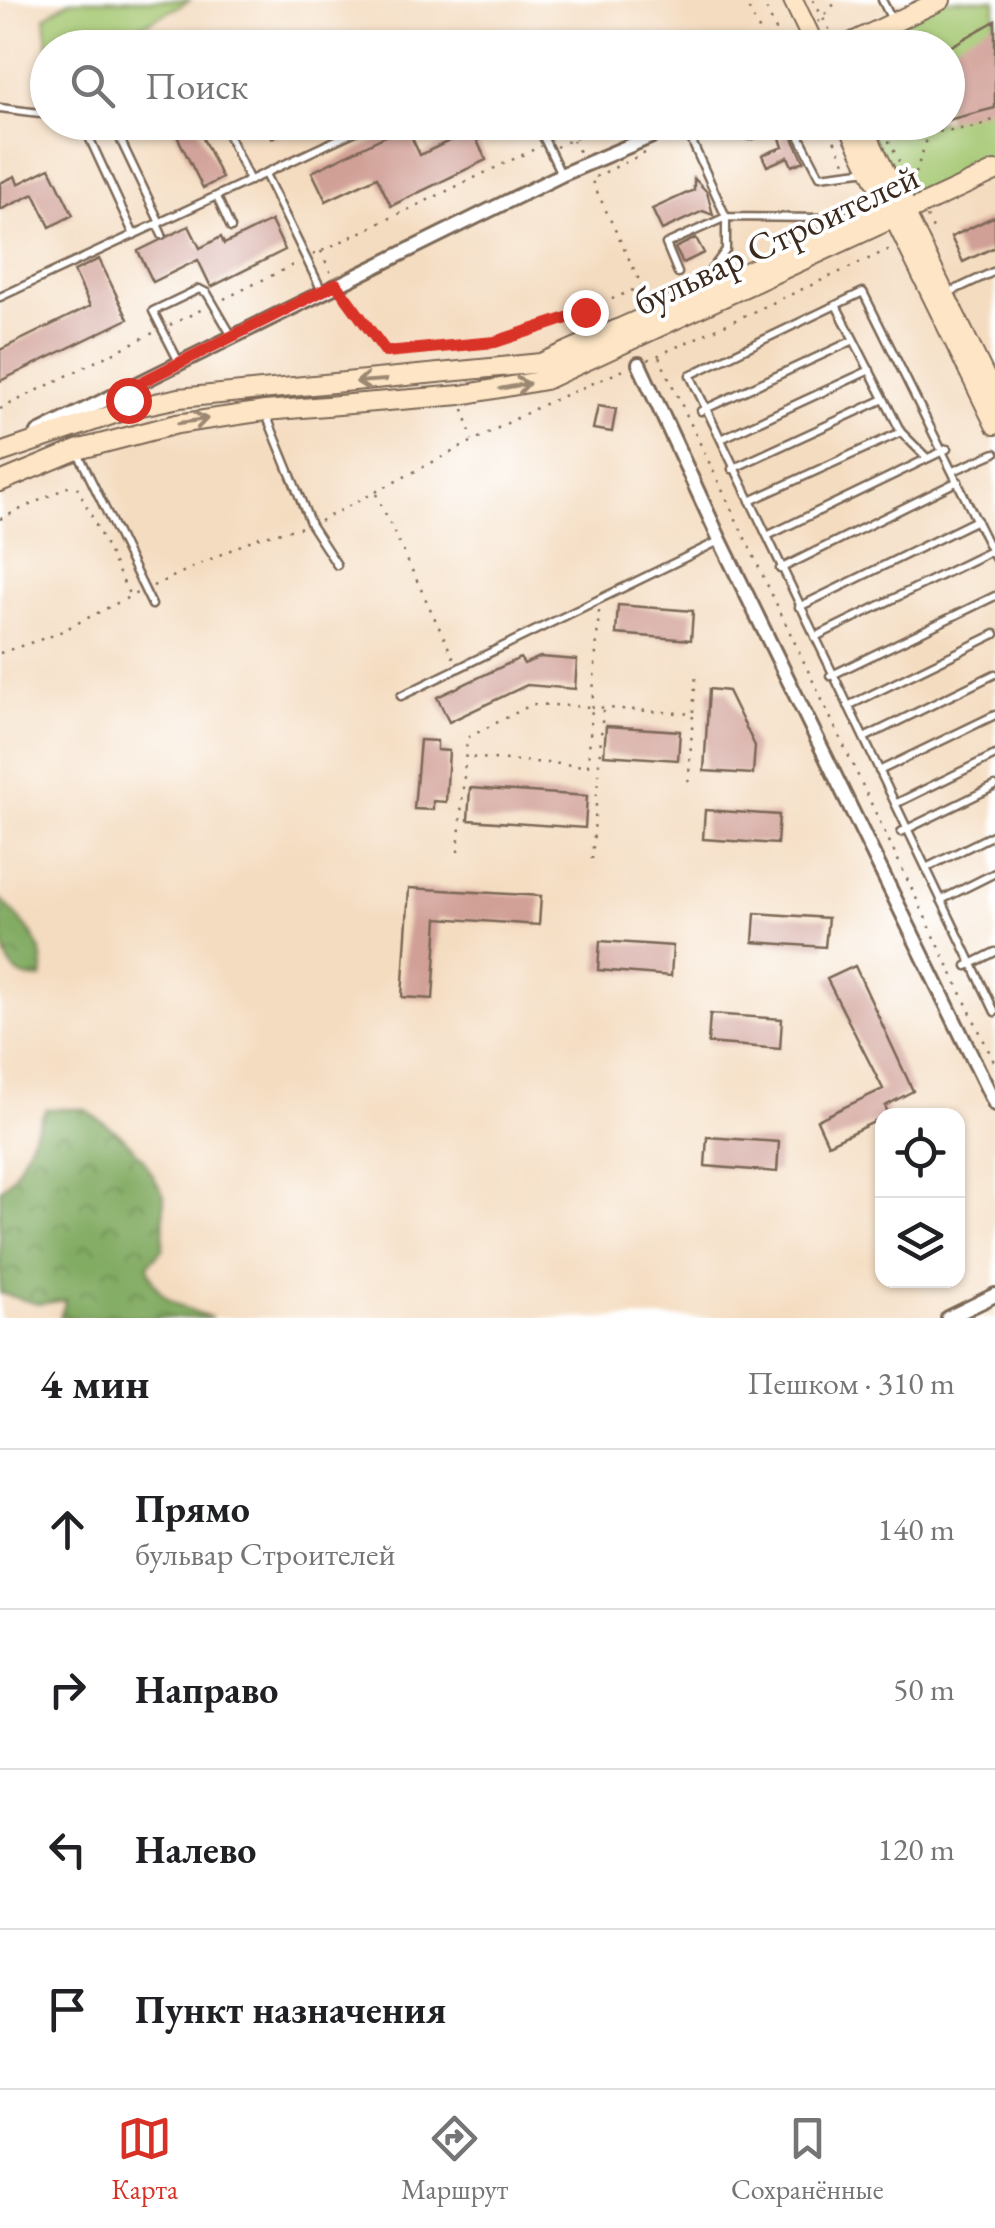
<!DOCTYPE html>
<html lang="ru">
<head>
<meta charset="utf-8">
<style>
	:root { --surface:#fff; --page:#f2f2f2; --text:#202124; --muted:#757577; --line:#e0e0e0; --accent:#d93025 }
	body { margin:0; font-family:"EB Garamond",serif; background:var(--page); color:var(--text) }
	.controls { position:absolute; right:30px; bottom:30px; display:grid; overflow:hidden; border-radius:20px; box-shadow:0 2px 8px #0004 }
	.controls button { width:90px; height:90px; display:grid; place-items:center; padding:0; border:0; border-bottom:2px solid var(--line); background:var(--surface); color:var(--text); font:50px sans-serif }
	.stop { position:absolute; width:30px; height:30px; margin:-22px; border:8px solid #d93025; border-radius:50%; background:#fff }
	.stop.end { background:#d93025; border-color:#fff; box-shadow:0 2px 10px #0008 }
	.list { margin:0; padding:0; list-style:none }
	h2 { display:flex; justify-content:space-between; align-items:center; height:130px; margin:0; padding:0 40px; font-size:42px }
	h2 small { font-size:32px; font-weight:400; color:var(--muted) }
	.list li { display:grid; grid-template-columns:65px 1fr auto; gap:30px; align-items:center; box-sizing:border-box; height:160px; padding:0 40px; border-top:2px solid var(--line) }
	.list b { display:block; font-size:38px; white-space:nowrap }
	.list p { margin:0; font-size:32px; white-space:nowrap; color:var(--muted) }
	.list em { font-size:32px; font-style:normal; color:var(--muted) }
	.icon { flex:none; width:55px; height:55px; fill:none; stroke:currentColor; stroke-width:2; stroke-linecap:round; stroke-linejoin:round }
	.map { position:relative; flex:none; width:995px; height:1318px; overflow:hidden }
	.search { position:absolute; background:var(--surface); box-shadow:0 2px 8px #0004; left:30px; right:30px; top:30px; height:110px; display:flex; align-items:center; gap:25px; box-sizing:border-box; padding:0 35px; border-radius:55px; color:var(--muted); font-size:38px }
	.sheet { height:770px; background:var(--surface) }
	nav { display:flex; justify-content:space-around; align-items:center; box-sizing:border-box; height:140px; border-top:2px solid var(--line); background:var(--surface); font-size:28px; color:var(--muted) }
	nav a { display:grid; justify-items:center; gap:5px }
	nav .on { color:var(--accent) }
	.map>svg:first-child { display:block }
	.forest { fill:url(#forest-crowns); stroke:#5f6b40; stroke-width:2.5 }
	.park { fill:#a4c771; stroke:#707848; stroke-width:2.5 }
	.building { fill:#d09f95 }
	.lines { fill:none; stroke-linecap:round; stroke-linejoin:round }
	.lane-casing { stroke:#7c6857; stroke-width:11 }
	.street-casing { stroke:#7c6857; stroke-width:18 }
	.secondary-casing { stroke:#7c6857; stroke-width:22 }
	.path { stroke:#7c6857; stroke-width:2.5; stroke-dasharray:2.5 8; stroke-linecap:butt }
	.lane { stroke:#fff; stroke-width:6 }
	.street { stroke:#fff; stroke-width:12 }
	.secondary { stroke:#fde5c5; stroke-width:18 }
	.oneway { stroke:#9c8872 }
	.route { stroke:#d93025; stroke-width:12 }
	.labels { text-anchor:middle; stroke-width:8; stroke-linejoin:round; paint-order:stroke }
	.street-label { font-size:38px; fill:#3b2a1e; stroke:#fff }
</style>
</head>
<body>
<div class="map">
<svg width="995" height="1318" viewBox="0 0 995 1318">
	<defs>
		<pattern id="forest-crowns" width="20" height="18" patternUnits="userSpaceOnUse" patternTransform="scale(2.5)"><rect width="20" height="18" fill="#83ac63"/><path d="M2 6a3 3 0 1 1 6 0M12 15a3 3 0 1 1 6 0" fill="none" stroke="#6c8c51"/></pattern>
	</defs>
	<rect width="100%" height="100%" fill="#fff"/>
	<filter id="ink" filterUnits="userSpaceOnUse"><feTurbulence type="fractalNoise" baseFrequency=".01" numOctaves="2"/><feDisplacementMap in="SourceGraphic" scale="20" xChannelSelector="R" yChannelSelector="G"/><feConvolveMatrix kernelMatrix="1 2 1 2 8 2 1 2 1" color-interpolation-filters="sRGB"/></filter>
	<filter id="wash" filterUnits="userSpaceOnUse"><feTurbulence type="fractalNoise" baseFrequency=".0048" numOctaves="4" result="noise"/><feDisplacementMap in="SourceGraphic" scale="40" xChannelSelector="R" yChannelSelector="G"/><feGaussianBlur stdDeviation="2.25" result="paint"/><feColorMatrix in="noise" values="0 0 0 0 0 0 0 0 0 0 0 0 0 0 0 0 0 1.4 0 .05"/><feComposite in="paint" operator="in"/></filter>
	<g filter="url(#wash)">
		<rect width="100%" height="100%" fill="#f4dcc0"/>
		<!-- forest -->
		<path class="forest" d="M 0,898 C 22,921 49,945 42,978 C 0,985 0,931 0,898 Z
			M 46,1109 L 84,1109 L 121,1135 L 144,1160 L 164,1195 L 163,1248 L 148,1265 C 155,1300 181,1307 212,1318 L 60,1318 L 66,1300 L 38,1304 L 0,1293 L 0,1189 C 19,1178 33,1131 46,1109 Z"/>
		<!-- park -->
		<path class="park" d="M 71,0 L 191,0 L 99,47 L 48,47 L 45,17 Z
			M 941,0 L 995,0 L 995,159 L 902,203 L 861,123 L 948,122 L 948,48 L 840,48 Z"/>
		<g id="blocks">
			<!-- building -->
			<path class="building" d="M 995,21 L 995,108 L 948,120 L 948,48 Z
				M 170,122 L 195,122 L 222,178 L 203,188 Z
				M 264,122 L 301,122 L 272,138 Z
				M 406,126 L 420,155 L 472,130 L 486,160 L 391,206 L 377,177 L 326,201 L 312,172 Z
				M 791,134 L 804,161 L 792,166 L 788,157 L 767,166 L 762,155 L 783,147 L 780,138 Z
				M 50,168 L 73,215 L 50,227 L 34,194 L 0,210 L 0,183 L 15,176 L 18,184 Z
				M 694,178 L 707,192 L 713,215 L 703,211 L 662,230 L 652,209 L 694,190 Z
				M 995,216 L 995,247 L 963,262 L 951,237 Z
				M 271,221 L 285,250 L 211,287 L 198,260 L 153,282 L 138,251 L 189,226 L 200,248 L 221,237 L 224,244 Z
				M 696,238 L 704,253 L 683,263 L 675,248 Z
				M 99,259 L 128,319 L 0,381 L 0,350 L 90,306 L 74,271 Z
				M 598,406 L 616,409 L 612,432 L 593,429 Z
				M 618,605 L 693,611 L 691,640 L 616,634 Z
				M 540,657 L 577,660 L 575,689 L 527,685 L 449,722 L 437,697 L 520,658 L 524,664 Z
				M 709,689 L 728,691 L 755,746 L 753,774 L 704,771 Z
				M 606,726 L 680,731 L 678,760 L 604,755 Z
				M 420,740 L 437,741 L 437,750 L 449,751 L 446,802 L 433,801 L 433,810 L 414,809 Z
				M 470,788 L 587,796 L 585,828 L 468,820 Z
				M 705,810 L 779,815 L 777,844 L 703,839 Z
				M 409,888 L 541,896 L 539,925 L 438,918 L 433,999 L 402,997 Z
				M 755,913 L 828,918 L 825,947 L 753,942 Z
				M 600,941 L 673,946 L 671,976 L 598,970 Z
				M 855,966 L 913,1091 L 885,1106 L 889,1115 L 828,1144 L 817,1120 L 883,1089 L 827,979 Z
				M 710,1014 L 782,1019 L 780,1049 L 708,1043 Z
				M 707,1137 L 779,1142 L 777,1172 L 705,1166 Z"/>
		</g>
	</g>
	<g filter="url(#ink)">
		<use href="#blocks" fill-opacity="0" stroke="#7c6857" stroke-width="2.5"/>
		<g class="lines">
			<defs>
				<path id="lane" d="M 882,0 L 893,22
					M 0,108 L 48,114
					M 82,122 L 134,235
					M 112,122 L 160,223
					M 222,122 L 250,181
					M 536,122 L 561,174
					M 733,122 L 738,133 L 750,136 L 781,122
					M 792,122 L 820,176 L 869,170
					M 684,124 L 726,217 L 822,218 L 862,213
					M 265,174 L 322,291
					M 217,197 L 231,228
					M 157,224 L 162,235
					M 678,273 L 666,244 L 726,217 L 726,250 L 700,285
					M 946,294 L 995,271
					M 0,297 L 375,122
					M 836,305 L 901,432 L 927,458
					M 179,362 L 153,311 L 199,289 L 207,293 L 232,336
					M 701,411 L 854,340
					M 265,412 L 311,525 L 337,565
					M 721,439 L 870,370
					M 77,451 L 152,605
					M 732,469 L 884,399
					M 953,471 L 995,453
					M 750,501 L 901,432
					M 767,536 L 947,449
					M 995,558 L 863,292 L 690,375 L 995,1012
					M 780,569 L 958,481
					M 799,607 L 977,520
					M 815,637 L 991,551
					M 830,676 L 995,596
					M 401,696 L 719,541
					M 848,706 L 995,634
					M 864,738 L 995,674
					M 879,771 L 995,715
					M 895,804 L 995,755
					M 901,832 L 995,786
					M 926,868 L 995,834
					M 941,900 L 995,873
					M 967,966 L 995,952"/>
				<path id="street" d="M 639,364 L 720,540 L 995,1104
					M 38,433 L 561,175 L 685,122
					M 948,1318 L 995,1295"/>
				<path id="secondary" d="M 793,0 L 816,48
					M 840,48 L 941,0
					M 847,122 L 995,425
					M 861,122 L 995,397
					M 0,453 L 132,408 L 179,398 L 541,363 L 904,202
					M 0,482 L 77,450 L 177,424 L 265,411 L 461,395 L 545,380 L 995,171"/>
			</defs>
			<!-- lane casing -->
			<use href="#lane" class="lane-casing"/>
			<!-- street casing -->
			<use href="#street" class="street-casing"/>
			<!-- secondary casing -->
			<use href="#secondary" class="secondary-casing"/>
			<!-- path -->
			<path class="path" d="M 744,0 L 767,46
				M 762,0 L 784,48
				M 813,0 L 834,38
				M 818,22 L 838,0
				M 767,48 L 793,35
				M 825,122 L 847,166
				M 879,122 L 915,192
				M 884,122 L 882,129 L 927,133
				M 923,122 L 928,132
				M 573,140 L 581,156
				M 556,147 L 607,122
				M 645,153 L 591,179 L 648,299
				M 912,183 L 929,133 L 976,127 L 995,119
				M 927,217 L 933,229 L 929,231
				M 321,251 L 332,276
				M 313,255 L 541,146
				M 344,295 L 386,352 C 493,348 545,329 642,286
				M 224,299 L 297,263
				M 170,325 L 207,307
				M 659,357 L 995,1064
				M 648,360 L 890,249
				M 0,409 L 153,333
				M 464,409 L 472,440
				M 376,494 L 454,659
				M 0,519 L 70,486 L 78,488 L 129,594
				M 320,521 L 540,406 L 626,369
				M 153,586 L 256,538 L 303,527
				M 599,611 L 592,707 L 693,714 L 688,789
				M 0,653 L 54,635 L 137,593
				M 693,712 L 696,673
				M 458,852 L 467,738 L 533,704 L 592,707 L 588,766 L 465,757
				M 592,859 L 603,709"/>
			<!-- lane -->
			<use href="#lane" class="lane"/>
			<!-- street -->
			<use href="#street" class="street"/>
			<!-- secondary -->
			<use href="#secondary" class="secondary"/>
		</g>
		<!-- one-way arrows -->
		<defs><path id="oneway-shaft" d="M-6 0H5M1.5-3L5.5 0L1.5 3" fill="none" stroke-width="1.6" stroke-linecap="round" stroke-linejoin="round" transform="scale(2.5)"/></defs>
		<g class="oneway">
			<use href="#oneway-shaft" transform="translate(371 381) rotate(176)"/>
			<use href="#oneway-shaft" transform="translate(515 386) rotate(-10)"/>
			<use href="#oneway-shaft" transform="translate(193 421) rotate(-9)"/>
		</g>
	</g>
	<g class="lines" filter="url(#ink)">
		<!-- route -->
		<path class="route" d="M 128,400 L 128,389 L 336,284 L 386,352 L 495,342 L 585,312"/>
	</g>
	<g class="labels">
		<!-- street labels -->
		<g class="street-label">
			<text transform="translate(776 239) rotate(-25)" y="13">бульвар Строителей</text>
		</g>
	</g>
</svg>
<div class="controls">
<button><svg class="icon" aria-label="locate" viewBox="0 0 24 24"><circle cx="12" cy="12" r="6"/><path d="M12 2v4M12 18v4M2 12h4M18 12h4"/></svg></button>
<button><svg class="icon" aria-label="layers" viewBox="0 0 24 24"><path d="M12 4l9 5-9 5-9-5zM3 14l9 5 9-5"/></svg></button>
</div>
<div class="stop" style="left:128px;top:400px"></div>
<div class="stop end" style="left:585px;top:312px"></div>
<div class="search"><svg class="icon" aria-label="search" viewBox="0 0 24 24"><circle cx="10" cy="10" r="6"/><path d="M15 15l6 6"/></svg>Поиск</div>
</div>
<section class="sheet">
<h2>4 мин<small>Пешком · 310 m</small></h2>
<ul class="list">
<li><svg class="icon" aria-label="ahead" viewBox="0 0 24 24"><path d="M12 20V5M6 11l6-6 6 6"/></svg><div><b>Прямо</b><p>бульвар Строителей</p></div><em>140 m</em></li>
<li><svg class="icon" aria-label="right" viewBox="0 0 24 24"><path d="M7 20v-9h11M14 6l5 5-5 5"/></svg><div><b>Направо</b></div><em>50 m</em></li>
<li><svg class="icon" aria-label="left" viewBox="0 0 24 24"><path d="M17 20v-9H6M10 6l-5 5 5 5"/></svg><div><b>Налево</b></div><em>120 m</em></li>
<li><svg class="icon" aria-label="arrive" viewBox="0 0 24 24"><path d="M6 21V4h12l-3 4 3 4H6"/></svg><div><b>Пункт назначения</b></div></li>
</ul>
</section>
<nav>
<a class="on"><svg class="icon" aria-label="map" viewBox="0 0 24 24"><path d="M3 6l6-2 6 2 6-2v14l-6 2-6-2-6 2zM9 4v14M15 6v14"/></svg>Карта</a>
<a><svg class="icon" aria-label="directions" viewBox="0 0 24 24"><path d="M12 3l9 9-9 9-9-9zM9 14v-3h6M13 9l2 2-2 2"/></svg>Маршрут</a>
<a><svg class="icon" aria-label="saved" viewBox="0 0 24 24"><path d="M7 4h10v16l-5-4-5 4z"/></svg>Сохранённые</a>
</nav>
</body>
</html>
